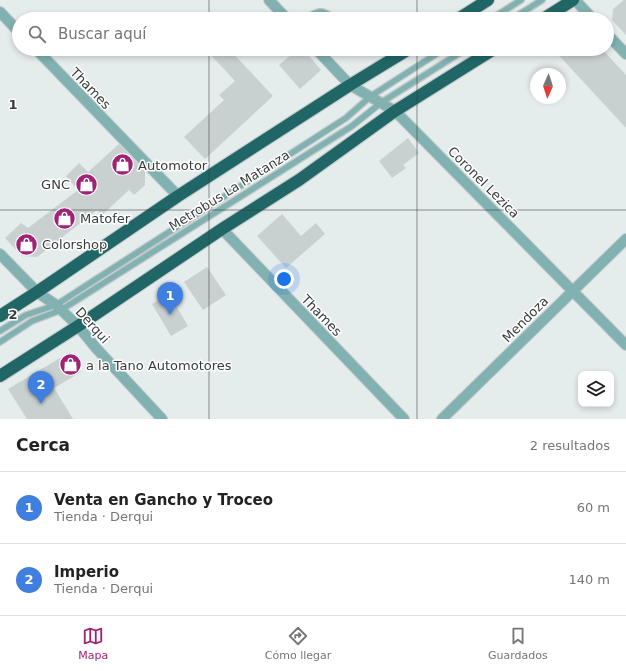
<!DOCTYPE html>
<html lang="es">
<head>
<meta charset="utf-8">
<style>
	:root { --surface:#fff; --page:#f2f2f2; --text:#222; --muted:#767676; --line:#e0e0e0; --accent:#a02275 }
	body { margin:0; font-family:"DejaVu Sans",sans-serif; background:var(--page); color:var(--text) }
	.controls { position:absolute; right:12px; bottom:12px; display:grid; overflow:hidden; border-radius:8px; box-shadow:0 2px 6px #0003 }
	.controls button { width:36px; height:36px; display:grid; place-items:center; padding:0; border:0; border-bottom:1px solid var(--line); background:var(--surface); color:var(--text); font:20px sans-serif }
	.compass { position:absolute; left:530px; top:68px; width:36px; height:36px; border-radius:50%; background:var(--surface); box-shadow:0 2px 6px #0003; rotate:183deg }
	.you { position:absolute; left:284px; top:279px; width:14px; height:14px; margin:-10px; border:3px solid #fff; border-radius:50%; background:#1a73e8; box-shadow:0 0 0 6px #1a73e833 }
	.badge { display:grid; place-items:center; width:26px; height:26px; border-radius:50%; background:var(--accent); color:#fff; font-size:13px; font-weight:700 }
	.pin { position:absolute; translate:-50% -33px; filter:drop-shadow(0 1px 2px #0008) }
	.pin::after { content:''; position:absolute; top:21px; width:14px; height:12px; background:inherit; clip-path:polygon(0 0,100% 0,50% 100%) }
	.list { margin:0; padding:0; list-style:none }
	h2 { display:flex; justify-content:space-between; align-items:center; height:52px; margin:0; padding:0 16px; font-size:17px }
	h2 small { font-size:13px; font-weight:400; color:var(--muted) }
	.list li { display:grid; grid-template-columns:26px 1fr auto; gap:12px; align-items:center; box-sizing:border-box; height:72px; padding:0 16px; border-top:1px solid var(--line) }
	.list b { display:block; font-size:15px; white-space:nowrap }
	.list p { margin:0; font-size:13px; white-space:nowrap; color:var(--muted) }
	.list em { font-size:13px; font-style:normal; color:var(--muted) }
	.icon { flex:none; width:22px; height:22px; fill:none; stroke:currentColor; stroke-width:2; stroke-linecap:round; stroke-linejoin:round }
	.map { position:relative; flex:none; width:626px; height:419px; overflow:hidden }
	.search { position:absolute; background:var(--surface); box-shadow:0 2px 6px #0003; left:12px; right:12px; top:12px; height:44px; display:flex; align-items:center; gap:10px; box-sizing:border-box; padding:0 14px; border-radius:22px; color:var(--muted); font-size:15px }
	.sheet { height:196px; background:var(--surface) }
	nav { display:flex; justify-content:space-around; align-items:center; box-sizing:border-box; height:56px; border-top:1px solid var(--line); background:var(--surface); font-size:11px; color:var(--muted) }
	nav a { display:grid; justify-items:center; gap:2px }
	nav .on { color:var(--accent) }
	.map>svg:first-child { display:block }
	.building { fill:#c9d0d0 }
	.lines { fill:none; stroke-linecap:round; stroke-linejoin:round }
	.lane-casing { stroke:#c3c9c9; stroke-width:8 }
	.street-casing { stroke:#c3c9c9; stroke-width:12 }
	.highway-casing { stroke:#c3c9c9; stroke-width:14 }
	.lane { stroke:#81b1b1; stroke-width:5.5 }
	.street { stroke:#81b1b1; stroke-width:10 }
	.highway { stroke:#216666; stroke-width:12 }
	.grid { fill:none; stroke:#393c3c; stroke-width:1; stroke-opacity:0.55 }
	.labels { text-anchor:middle; stroke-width:3; stroke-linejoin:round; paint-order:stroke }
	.street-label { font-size:13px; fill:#393c3c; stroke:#fff }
	.poi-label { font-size:13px; fill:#393c3c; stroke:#fff; text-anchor:start }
	.grid-label { font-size:13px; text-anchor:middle; font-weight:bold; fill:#393c3c; stroke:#fff; stroke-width:3; stroke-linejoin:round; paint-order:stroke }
</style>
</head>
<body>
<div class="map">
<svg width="626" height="419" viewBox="0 0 626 419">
	<rect width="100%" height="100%" fill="#e5ecec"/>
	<!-- building -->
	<path class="building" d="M 624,0 L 626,0 L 626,35 L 612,20 L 613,9 Z
		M 216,49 L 229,49 L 273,96 L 205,159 L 184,137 L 224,100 L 219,95 L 235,81 L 210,54 Z
		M 298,49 L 303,49 L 321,70 L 300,89 L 279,65 Z
		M 553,49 L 602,49 L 626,75 L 626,128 Z
		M 408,138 L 419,153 L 403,165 L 406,168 L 392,178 L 379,161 Z
		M 119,144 L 145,171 L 145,185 L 134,195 L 129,190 L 102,215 L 97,210 L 37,257 L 22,256 L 5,238 L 21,223 L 28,228 L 78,190 L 66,176 L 79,163 L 88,172 Z
		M 282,214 L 301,236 L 316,223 L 325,234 L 286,268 L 257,236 Z
		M 207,267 L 226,295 L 203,310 L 184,282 Z
		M 169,294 L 188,326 L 171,336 L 152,304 Z
		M 70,352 L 81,372 L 54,388 L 73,419 L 27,419 L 8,389 Z"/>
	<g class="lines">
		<defs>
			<path id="lane" d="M 304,19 C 317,11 322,8 334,19
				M 491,19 L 521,0
				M 512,19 L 542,0
				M 384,49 L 392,59
				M 0,331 L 26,315 L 56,305 L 346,118 L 371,96 L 444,49
				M 0,342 L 32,321 L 61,310 L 352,126 L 382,102 L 466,49"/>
			<path id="street" d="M 269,0 L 287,19
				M 575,0 L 593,19
				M 0,12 L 19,32
				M 607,34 L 626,54
				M 36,49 L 178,196
				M 316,49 L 350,85 L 395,111 L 626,345
				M 222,229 L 404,419
				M 0,254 L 37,292 L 56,305 L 78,326 L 96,348 L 162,419
				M 442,419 L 626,239"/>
			<path id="highway" d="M 458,19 L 488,0
				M 543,19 L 573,0
				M 0,316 L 37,292 L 178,196 L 350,85 L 409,49
				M 0,376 L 78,326 L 222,229 L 299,180 L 395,111 L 494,49"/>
		</defs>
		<!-- lane casing -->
		<use href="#lane" class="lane-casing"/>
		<!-- street casing -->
		<use href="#street" class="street-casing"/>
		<!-- highway casing -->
		<use href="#highway" class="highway-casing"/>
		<!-- lane -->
		<use href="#lane" class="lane"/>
		<!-- street -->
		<use href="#street" class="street"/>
		<!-- highway -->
		<use href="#highway" class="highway"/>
	</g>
	<!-- grid -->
	<path class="grid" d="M 209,0 L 209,19M 417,0 L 417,19M 209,49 L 209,419M 417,49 L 417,419M 0,210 L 626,210"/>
	<!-- icons -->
	<defs>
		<symbol id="shop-disc" viewBox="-11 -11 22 22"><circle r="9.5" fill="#a02275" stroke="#fff"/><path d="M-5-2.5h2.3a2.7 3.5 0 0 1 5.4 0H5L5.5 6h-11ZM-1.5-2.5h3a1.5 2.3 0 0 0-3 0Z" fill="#fff"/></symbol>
	</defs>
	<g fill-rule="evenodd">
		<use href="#shop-disc" x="110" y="152" width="25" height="25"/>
		<use href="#shop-disc" x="74" y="172" width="25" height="25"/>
		<use href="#shop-disc" x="52" y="206" width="25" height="25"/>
		<use href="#shop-disc" x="14" y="232" width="25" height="25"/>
		<use href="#shop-disc" x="58" y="352" width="25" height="25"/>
	</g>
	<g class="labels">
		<!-- street labels -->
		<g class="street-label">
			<text transform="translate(91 88) rotate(46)" y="5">Thames</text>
			<text transform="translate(484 182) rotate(45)" y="5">Coronel Lezica</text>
			<text transform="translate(229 190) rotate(-32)" y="5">Metrobus La Matanza</text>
			<text transform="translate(322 315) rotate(46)" y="5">Thames</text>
			<text transform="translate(525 319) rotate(-45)" y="5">Mendoza</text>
			<text transform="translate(93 325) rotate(48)" y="5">Derqui</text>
		</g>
		<!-- poi labels -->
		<g class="poi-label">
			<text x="138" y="170">Automotor</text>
			<text x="70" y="189" text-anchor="end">GNC</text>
			<text x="80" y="223">Matofer</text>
			<text x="42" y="249">Colorshop</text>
			<text x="86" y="370">a la Tano Automotores</text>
		</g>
	</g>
	<g class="grid-label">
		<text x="13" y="109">1</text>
		<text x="13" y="319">2</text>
	</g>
</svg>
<div class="controls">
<button><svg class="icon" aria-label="layers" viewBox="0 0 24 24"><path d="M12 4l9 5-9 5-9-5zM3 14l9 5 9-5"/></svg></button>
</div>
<svg class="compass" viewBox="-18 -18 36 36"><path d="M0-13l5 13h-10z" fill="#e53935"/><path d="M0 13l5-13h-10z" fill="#767676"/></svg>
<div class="you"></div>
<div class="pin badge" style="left:170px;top:315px;background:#3f7fe0">1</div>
<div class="pin badge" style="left:41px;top:404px;background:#3f7fe0">2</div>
<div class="search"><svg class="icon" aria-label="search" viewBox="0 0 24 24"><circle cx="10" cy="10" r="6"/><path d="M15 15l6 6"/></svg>Buscar aquí</div>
</div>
<section class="sheet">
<h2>Cerca<small>2 resultados</small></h2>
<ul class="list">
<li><span class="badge" style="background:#3f7fe0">1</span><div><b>Venta en Gancho y Troceo</b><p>Tienda · Derqui</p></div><em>60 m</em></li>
<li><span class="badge" style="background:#3f7fe0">2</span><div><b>Imperio</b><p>Tienda · Derqui</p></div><em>140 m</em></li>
</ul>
</section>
<nav>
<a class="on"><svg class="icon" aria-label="map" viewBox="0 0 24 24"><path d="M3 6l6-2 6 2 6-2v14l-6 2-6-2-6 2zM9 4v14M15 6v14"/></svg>Mapa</a>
<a><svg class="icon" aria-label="directions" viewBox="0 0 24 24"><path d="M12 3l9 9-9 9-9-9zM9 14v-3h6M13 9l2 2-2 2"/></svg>Cómo llegar</a>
<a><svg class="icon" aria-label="saved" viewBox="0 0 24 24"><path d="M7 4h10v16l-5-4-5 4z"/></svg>Guardados</a>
</nav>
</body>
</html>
